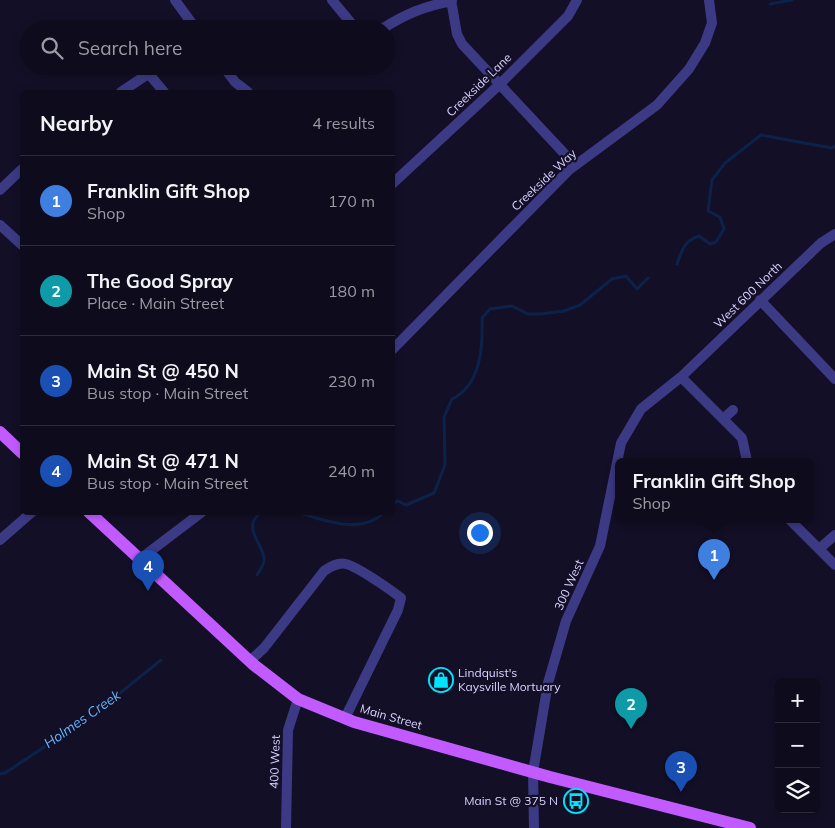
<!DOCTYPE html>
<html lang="en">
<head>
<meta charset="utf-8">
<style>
	:root { --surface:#0e0b1c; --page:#171425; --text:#f1f3f6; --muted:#9b9ba3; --line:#2e2b3b; --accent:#00e5ff }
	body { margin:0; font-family:Mulish,sans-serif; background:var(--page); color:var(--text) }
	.controls { position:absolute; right:15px; bottom:15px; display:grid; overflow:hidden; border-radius:8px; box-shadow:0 2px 8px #0003 }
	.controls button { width:45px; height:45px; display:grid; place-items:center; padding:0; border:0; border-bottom:1px solid var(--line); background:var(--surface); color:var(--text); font:25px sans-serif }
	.you { position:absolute; left:479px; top:532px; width:18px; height:18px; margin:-12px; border:4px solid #fff; border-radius:50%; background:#1a73e8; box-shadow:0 0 0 8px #1a73e833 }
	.badge { display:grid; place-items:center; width:32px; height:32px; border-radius:50%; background:var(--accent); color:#fff; font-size:16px; font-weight:700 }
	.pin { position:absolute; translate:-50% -41px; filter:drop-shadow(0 1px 2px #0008) }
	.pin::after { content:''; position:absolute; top:26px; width:18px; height:15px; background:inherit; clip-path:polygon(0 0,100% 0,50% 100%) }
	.popup { position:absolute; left:615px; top:458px; width:198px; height:65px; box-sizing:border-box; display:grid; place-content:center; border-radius:8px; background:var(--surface); filter:drop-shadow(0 1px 4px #0005); font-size:16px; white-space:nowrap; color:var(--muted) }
	.popup b { font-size:19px; color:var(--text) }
	.popup::after { content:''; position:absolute; left:50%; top:100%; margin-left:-10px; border:10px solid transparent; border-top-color:var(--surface) }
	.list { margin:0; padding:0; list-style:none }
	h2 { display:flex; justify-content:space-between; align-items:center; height:65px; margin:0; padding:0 20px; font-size:21px }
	h2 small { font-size:16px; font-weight:400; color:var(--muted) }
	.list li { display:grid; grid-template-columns:32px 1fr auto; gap:15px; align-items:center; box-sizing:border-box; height:90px; padding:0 20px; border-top:1px solid var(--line) }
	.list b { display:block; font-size:19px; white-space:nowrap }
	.list p { margin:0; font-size:16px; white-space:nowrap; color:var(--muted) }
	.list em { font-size:16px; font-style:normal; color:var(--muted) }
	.icon { flex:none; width:28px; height:28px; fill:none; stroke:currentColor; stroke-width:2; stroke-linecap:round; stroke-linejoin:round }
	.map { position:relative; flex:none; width:835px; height:828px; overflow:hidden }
	.search { position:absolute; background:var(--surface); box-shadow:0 2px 8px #0003; left:20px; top:20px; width:375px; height:55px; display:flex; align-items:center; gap:12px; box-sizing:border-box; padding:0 18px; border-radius:28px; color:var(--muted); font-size:19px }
	.panel { position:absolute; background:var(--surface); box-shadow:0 2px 8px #0003; left:20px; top:90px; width:375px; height:425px; border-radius:8px }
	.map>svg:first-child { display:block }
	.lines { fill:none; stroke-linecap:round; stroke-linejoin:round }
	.stream { stroke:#0c2248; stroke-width:3 }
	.minor { stroke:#3d3a85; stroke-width:10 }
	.major { stroke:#c25bff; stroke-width:12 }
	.labels { text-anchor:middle; stroke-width:4.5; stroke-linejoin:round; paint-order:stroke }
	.street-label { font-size:12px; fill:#d9d4ff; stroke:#130f26 }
	.poi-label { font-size:12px; fill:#d9d4ff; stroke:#130f26; text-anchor:start }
	.water-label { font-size:14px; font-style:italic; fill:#62b6ff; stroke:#130f26 }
</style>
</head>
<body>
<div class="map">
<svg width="835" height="828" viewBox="0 0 835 828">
	<rect width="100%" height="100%" fill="#130f26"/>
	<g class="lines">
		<!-- stream -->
		<path class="stream" d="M 770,4 L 792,0
			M 677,264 C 682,250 684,241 699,236 L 710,244 L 716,242 L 724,229 L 720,217 L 708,211 L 712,180 L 725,163 L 761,135 L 832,148 L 835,146
			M 392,504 L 398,501 L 406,505 L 434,493 L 445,465 L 444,417 L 452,399 C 481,385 483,347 482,318 L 490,309 L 512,306 L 528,314 L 541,314 L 564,311 L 580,305 L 612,279 L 626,276 L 637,289 L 648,278
			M 296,512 C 325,520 360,536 385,512
			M 257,575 C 260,570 264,565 264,560 C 265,544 240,529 261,512
			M 0,774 L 5,773 L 94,714 L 161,660"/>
		<!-- minor -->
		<path class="minor" d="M 175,0 L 196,29
			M 332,0 L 356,29
			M 451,0 L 457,34 L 462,44 L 575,165
			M 382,29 C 405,14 425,6 452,1
			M 223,66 L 235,82 L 248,92
			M 149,74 L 164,92
			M 121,92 L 160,66
			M 392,184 L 499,85 L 568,16 L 577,0
			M 0,190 L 22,169
			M 0,225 L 22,245
			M 760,300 L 835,379
			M 392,350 L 569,170 L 657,105 L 689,69 L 705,43 L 712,23 L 709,0
			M 681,377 L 742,438 L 747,461
			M 723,419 L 733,410
			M 789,519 L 835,565
			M 0,540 L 32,512
			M 819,549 L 835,535
			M 140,559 L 202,512
			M 250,661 L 264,648 L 324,571 C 330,567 338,562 346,564 C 358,567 391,590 401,598 L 398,610 L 345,718
			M 286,828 L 288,730 L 298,699
			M 534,828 L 533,772 L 548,683 L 566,621 L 600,546 L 621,443 L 641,409 L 681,377 L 821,243 L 835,234"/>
		<!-- major -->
		<path class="major" d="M 0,432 L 22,453
			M 89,512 L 254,665 L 298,699 L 354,722 L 550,777 L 750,828"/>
	</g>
	<!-- icons -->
	<defs>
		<symbol id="shop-ring" viewBox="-11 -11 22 22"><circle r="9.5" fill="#130f26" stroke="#00e5ff" stroke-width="1.5"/><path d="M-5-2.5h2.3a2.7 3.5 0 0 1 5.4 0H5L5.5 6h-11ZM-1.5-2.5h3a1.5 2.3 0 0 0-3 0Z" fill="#00e5ff"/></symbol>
		<symbol id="bus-ring" viewBox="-11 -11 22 22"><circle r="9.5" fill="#130f26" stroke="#00e5ff" stroke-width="1.5"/><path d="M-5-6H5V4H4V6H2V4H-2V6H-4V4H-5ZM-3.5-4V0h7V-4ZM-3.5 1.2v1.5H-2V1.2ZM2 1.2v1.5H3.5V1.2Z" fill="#00e5ff"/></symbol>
	</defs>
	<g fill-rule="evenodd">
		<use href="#shop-ring" x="427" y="666" width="28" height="28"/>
		<use href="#bus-ring" x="562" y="787" width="28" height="28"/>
	</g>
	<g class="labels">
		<!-- street labels -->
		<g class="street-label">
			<text transform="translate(479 85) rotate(-44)" y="4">Creekside Lane</text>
			<text transform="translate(544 180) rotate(-43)" y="4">Creekside Way</text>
			<text transform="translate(748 295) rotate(-44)" y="4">West 600 North</text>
			<text transform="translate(569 585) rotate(-66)" y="4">300 West</text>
			<text transform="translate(391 717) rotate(16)" y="4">Main Street</text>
			<text transform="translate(275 762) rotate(-88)" y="4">400 West</text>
		</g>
		<!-- poi labels -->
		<g class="poi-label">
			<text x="458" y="677">Lindquist's<tspan x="458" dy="14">Kaysville Mortuary</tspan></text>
			<text x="558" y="805" text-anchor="end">Main St @ 375 N</text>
		</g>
		<!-- water labels -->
		<g class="water-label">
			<text transform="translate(82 719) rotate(-35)" y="5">Holmes Creek</text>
		</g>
	</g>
</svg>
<div class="controls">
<button>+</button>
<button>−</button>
<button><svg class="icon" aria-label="layers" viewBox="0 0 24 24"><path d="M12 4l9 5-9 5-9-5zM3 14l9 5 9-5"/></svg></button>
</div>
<div class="you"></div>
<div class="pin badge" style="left:714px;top:580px;background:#3f7fe0">1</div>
<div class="popup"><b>Franklin Gift Shop</b>Shop</div>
<div class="pin badge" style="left:631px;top:729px;background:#0f9aa8">2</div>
<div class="pin badge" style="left:681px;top:792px;background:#1a4fb4">3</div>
<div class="pin badge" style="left:148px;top:591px;background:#1a4fb4">4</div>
<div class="search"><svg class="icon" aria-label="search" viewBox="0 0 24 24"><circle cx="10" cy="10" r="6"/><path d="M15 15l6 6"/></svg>Search here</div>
<section class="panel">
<h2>Nearby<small>4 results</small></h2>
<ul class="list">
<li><span class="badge" style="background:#3f7fe0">1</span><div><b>Franklin Gift Shop</b><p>Shop</p></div><em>170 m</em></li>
<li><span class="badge" style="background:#0f9aa8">2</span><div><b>The Good Spray</b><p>Place · Main Street</p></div><em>180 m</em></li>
<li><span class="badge" style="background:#1a4fb4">3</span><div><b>Main St @ 450 N</b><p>Bus stop · Main Street</p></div><em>230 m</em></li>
<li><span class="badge" style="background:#1a4fb4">4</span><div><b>Main St @ 471 N</b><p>Bus stop · Main Street</p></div><em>240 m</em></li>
</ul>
</section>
</div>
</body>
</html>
